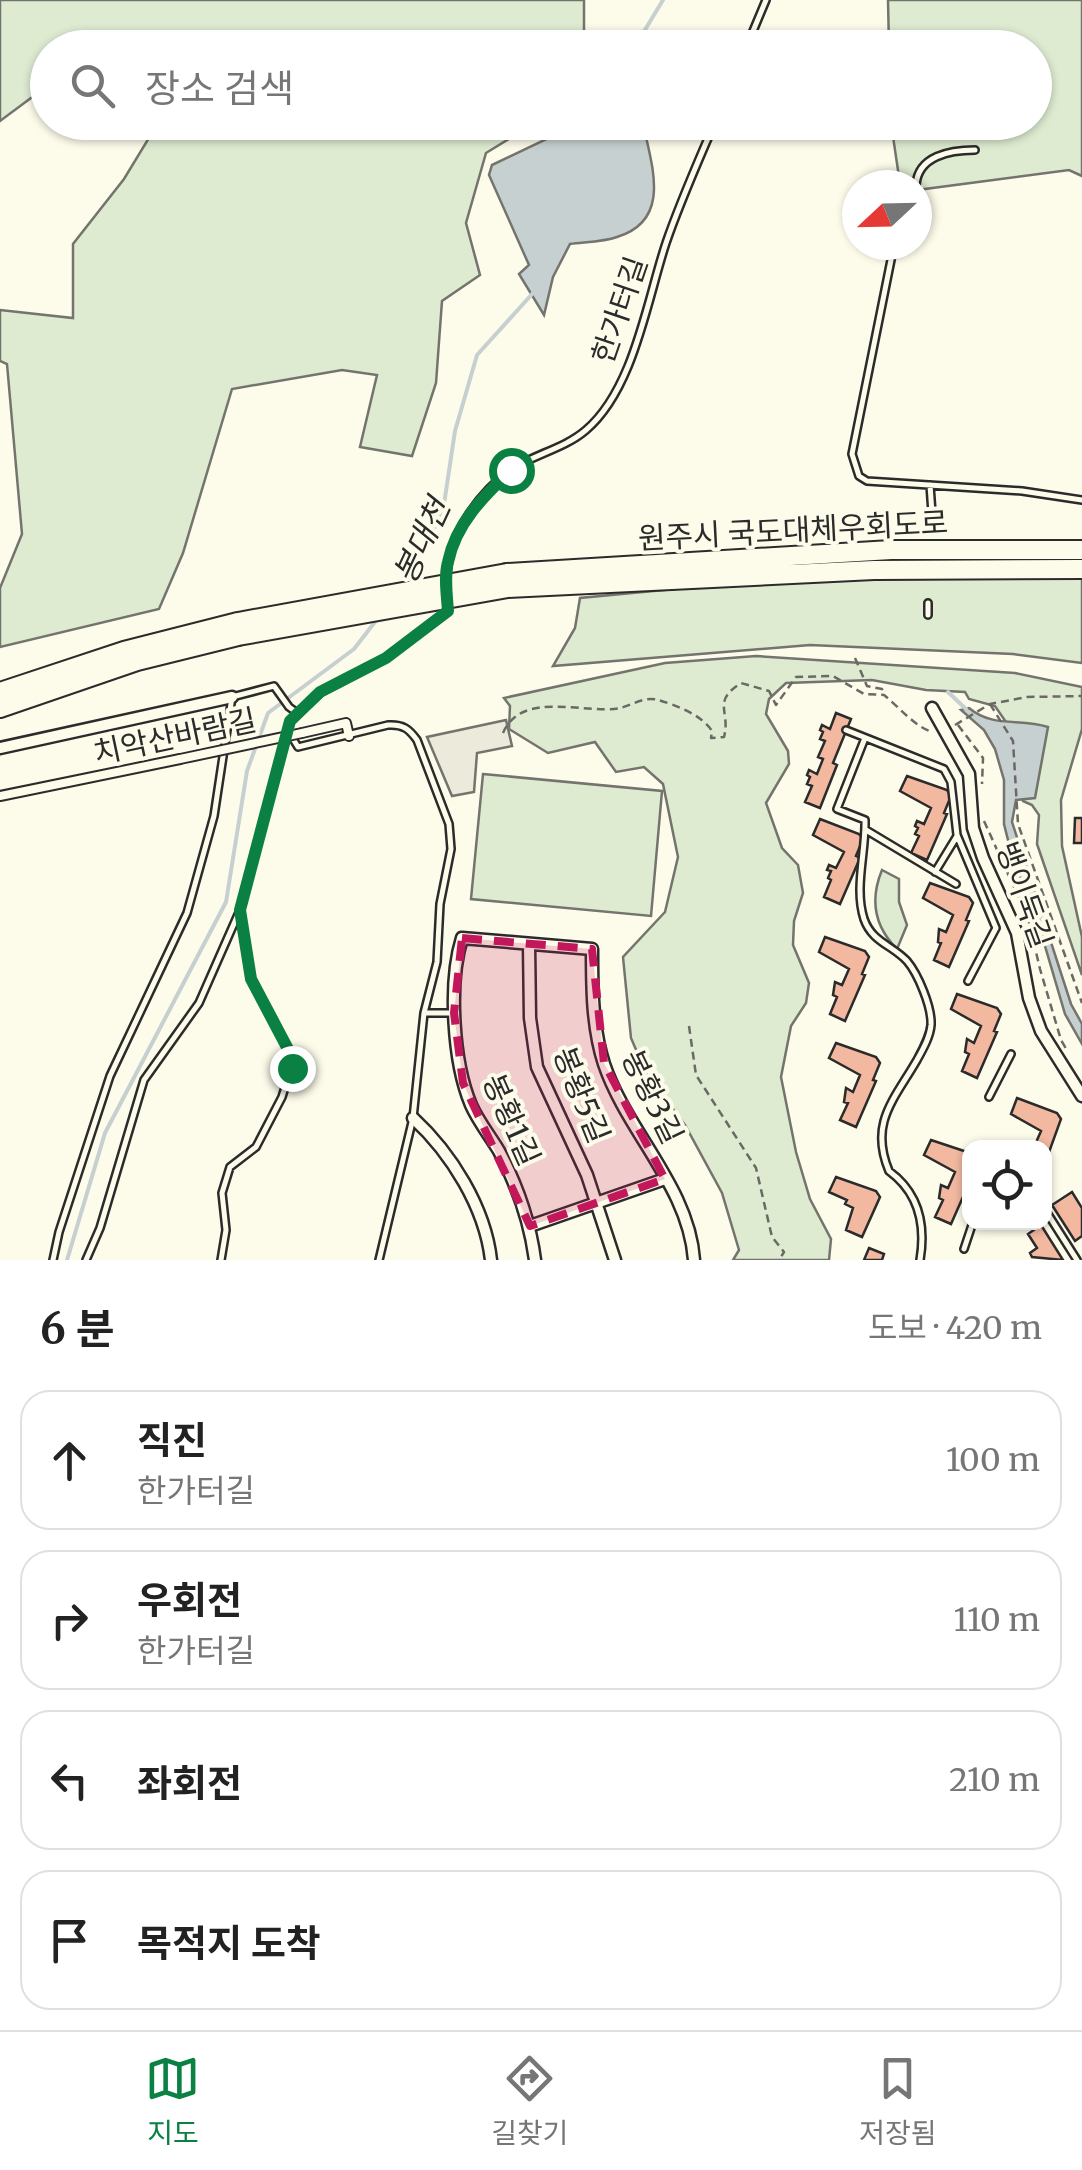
<!DOCTYPE html>
<html lang="ko">
<head>
<meta charset="utf-8">
<style>
	:root { --surface:#fff; --page:#f2f2f2; --text:#222; --muted:#767676; --line:#e0e0e0; --accent:#0b8043 }
	body { margin:0; font-family:Merriweather,"Noto Sans KR",serif; background:var(--page); color:var(--text) }
	.controls { position:absolute; right:30px; bottom:30px; display:grid; overflow:hidden; border-radius:20px; box-shadow:0 2px 8px #0004 }
	.controls button { width:90px; height:90px; display:grid; place-items:center; padding:0; border:0; border-bottom:2px solid var(--line); background:var(--surface); color:var(--text); font:50px sans-serif }
	.compass { position:absolute; left:842px; top:170px; width:90px; height:90px; border-radius:50%; background:var(--surface); box-shadow:0 2px 8px #0004; rotate:248deg }
	.stop { position:absolute; width:30px; height:30px; margin:-22px; border:8px solid #0b8043; border-radius:50%; background:#fff }
	.stop.end { background:#0b8043; border-color:#fff; box-shadow:0 2px 10px #0008 }
	.list { margin:0; padding:0; list-style:none }
	h2 { display:flex; justify-content:space-between; align-items:center; height:130px; margin:0; padding:0 40px; font-size:42px }
	h2 small { font-size:32px; font-weight:400; color:var(--muted) }
	.list li { display:grid; grid-template-columns:65px 1fr auto; gap:30px; align-items:center; box-sizing:border-box; height:140px; margin:0 20px 20px; padding:0 20px; border:2px solid var(--line); border-radius:30px }
	.list b { display:block; font-size:38px; white-space:nowrap }
	.list p { margin:0; font-size:32px; white-space:nowrap; color:var(--muted) }
	.list em { font-size:32px; font-style:normal; color:var(--muted) }
	.icon { flex:none; width:55px; height:55px; fill:none; stroke:currentColor; stroke-width:2; stroke-linecap:round; stroke-linejoin:round }
	.map { position:relative; flex:none; width:1082px; height:1260px; overflow:hidden }
	.search { position:absolute; background:var(--surface); box-shadow:0 2px 8px #0004; left:30px; right:30px; top:30px; height:110px; display:flex; align-items:center; gap:25px; box-sizing:border-box; padding:0 35px; border-radius:55px; color:var(--muted); font-size:38px }
	.sheet { height:770px; background:var(--surface) }
	nav { display:flex; justify-content:space-around; align-items:center; box-sizing:border-box; height:140px; border-top:2px solid var(--line); background:var(--surface); font-size:28px; color:var(--muted) }
	nav a { display:grid; justify-items:center; gap:5px }
	nav .on { color:var(--accent) }
	.map>svg:first-child { display:block }
	.green { fill:#deebd1; stroke:#74746e; stroke-width:2.5 }
	.parking { fill:#eceadb; stroke:#74746e; stroke-width:2.5 }
	.water { fill:#c7d0d0; stroke:#74746e; stroke-width:2.5 }
	.lines { fill:none; stroke-linecap:round; stroke-linejoin:round }
	.stream { stroke:#c7d0d0; stroke-width:4 }
	.building { fill:#f2b8a0; stroke:#2b2b2b; stroke-width:2.5 }
	.service-casing { stroke:#2b2b2b; stroke-width:10 }
	.pedestrian-casing { stroke:#2b2b2b; stroke-width:12 }
	.minor-casing { stroke:#2b2b2b; stroke-width:15 }
	.trunk-casing { stroke:#2b2b2b; stroke-width:22 }
	.path { stroke:#6a6964; stroke-width:2.5; stroke-dasharray:8 5; stroke-linecap:butt }
	.service { stroke:#fdfbea; stroke-width:5 }
	.pedestrian { stroke:#fdfbea; stroke-width:8 }
	.minor { stroke:#fdfbea; stroke-width:10 }
	.trunk { stroke:#fdfbea; stroke-width:18 }
	.pedestrian-bridge-casing { stroke:#2b2b2b; stroke-width:12; stroke-linecap:butt }
	.trunk-bridge-casing { stroke:#2b2b2b; stroke-width:22; stroke-linecap:butt }
	.pedestrian-bridge { stroke:#fdfbea; stroke-width:8 }
	.trunk-bridge { stroke:#fdfbea; stroke-width:18 }
	.route { stroke:#0b8043; stroke-width:12 }
	.marked { fill:#c2185b; fill-opacity:0.2; stroke:#c2185b; stroke-width:8; stroke-dasharray:20 12; stroke-linejoin:round }
	.labels { text-anchor:middle; stroke-width:8; stroke-linejoin:round; paint-order:stroke }
	.street-label { font-size:30px; fill:#2b2b2b; stroke:#fdfbea }
	.water-label { font-size:32px; font-style:italic; fill:#2b2b2b; stroke:#fdfbea }
</style>
</head>
<body>
<div class="map">
<svg width="1082" height="1260" viewBox="0 0 1082 1260">
	<rect width="100%" height="100%" fill="#fdfbea"/>
	<!-- green -->
	<path class="green" d="M 0,0 L 584,0 L 584,47 L 48,48 L 47,86 L 0,121 Z
		M 888,0 L 1082,0 L 1082,176 L 1069,170 L 917,190 L 917,185 L 911,185 L 899,177 L 891,123 L 1034,122 L 1034,48 L 889,47 Z
		M 158,123 L 535,123 L 486,153 L 466,223 L 480,275 L 442,301 L 436,383 L 412,456 L 360,447 L 377,375 L 342,370 L 232,389 L 183,553 L 159,609 L 0,647 L 0,588 L 22,534 L 7,364 L 0,361 L 0,310 L 73,318 L 73,244 L 124,179 Z
		M 1082,575 L 1082,663 L 1013,654 L 810,645 L 553,666 L 575,628 L 580,598 L 770,580 Z
		M 756,656 L 1015,673 L 1082,687 L 1082,729 L 1061,800 L 1062,846 L 1082,937 L 1082,975 L 1037,844 L 1039,815 L 1032,805 L 1023,801 L 1006,722 L 995,706 L 969,699 L 965,692 L 926,690 L 872,680 L 786,683 L 769,699 L 766,714 L 788,751 L 789,764 L 766,803 L 782,848 L 798,865 L 803,893 L 794,921 L 793,945 L 809,983 L 806,1003 L 791,1026 L 781,1077 L 796,1152 L 810,1199 L 831,1239 L 829,1260 L 733,1260 L 739,1250 L 722,1193 L 685,1125 L 646,1073 L 631,1038 L 623,957 L 665,912 L 678,857 L 663,784 L 644,767 L 616,772 L 595,742 L 548,753 L 509,729 L 510,706 L 504,698 L 665,663 Z
		M 483,774 L 662,791 L 651,916 L 471,899 Z
		M 882,870 L 899,879 L 899,902 L 907,925 L 897,949 C 874,926 870,899 882,870 Z"/>
	<!-- parking -->
	<path class="parking" d="M 506,720 L 512,746 L 477,753 L 474,792 L 452,796 L 427,737 Z"/>
	<!-- water -->
	<path class="water" d="M 580,123 L 643,123 C 651,164 673,220 617,237 C 603,242 585,242 570,244 L 553,277 L 544,315 L 519,274 L 529,265 L 489,175 L 492,165 Z
		M 969,708 C 993,728 1019,718 1048,727 L 1035,798 L 1016,800 L 1012,822 L 1071,1004 L 1082,1024 L 1082,1044 L 1065,1014 L 1037,919 L 1013,860 L 1004,824 L 1004,780 L 995,749 L 984,730 L 961,710 Z"/>
	<g class="lines">
		<!-- stream -->
		<path class="stream" d="M 634,48 L 663,0
			M 406,583 L 443,511 L 455,431 L 477,355 L 533,293
			M 948,692 L 966,709
			M 67,1260 L 105,1133 L 226,902 L 247,771 L 268,713 L 354,649 L 378,618"/>
	</g>
	<!-- building -->
	<path class="building" d="M 836,713 L 851,719 L 833,763 L 837,765 L 820,808 L 805,802 L 812,786 L 807,784 L 810,777 L 807,775 L 809,770 L 817,774 L 823,759 L 818,757 L 825,741 L 820,739 L 823,732 L 820,730 L 822,725 L 830,729 Z
		M 907,776 L 947,790 L 951,796 L 944,813 L 947,814 L 927,860 L 911,853 L 919,836 L 915,834 L 918,828 L 915,826 L 917,821 L 924,824 L 931,808 L 900,791 Z
		M 1075,818 L 1082,818 L 1082,843 L 1074,843 Z
		M 820,819 L 859,834 L 863,839 L 856,856 L 860,858 L 840,904 L 824,897 L 831,880 L 828,878 L 831,871 L 827,870 L 829,865 L 836,868 L 844,852 L 813,835 Z
		M 930,883 L 969,897 L 973,903 L 966,920 L 969,921 L 949,967 L 934,960 L 941,943 L 938,942 L 939,929 L 946,932 L 953,915 L 923,898 Z
		M 825,937 L 865,951 L 869,957 L 862,974 L 865,975 L 845,1021 L 830,1014 L 837,997 L 833,995 L 835,982 L 842,985 L 849,969 L 819,952 Z
		M 957,994 L 997,1008 L 1001,1014 L 994,1031 L 997,1032 L 977,1078 L 962,1071 L 969,1054 L 965,1052 L 967,1039 L 974,1043 L 981,1026 L 951,1009 Z
		M 836,1043 L 876,1057 L 880,1063 L 873,1080 L 876,1081 L 856,1127 L 840,1120 L 848,1103 L 844,1102 L 846,1088 L 853,1092 L 860,1075 L 829,1058 Z
		M 1017,1098 L 1057,1113 L 1061,1119 L 1044,1166 L 1044,1148 L 1025,1148 L 1027,1144 L 1034,1147 L 1041,1131 L 1011,1114 Z
		M 931,1140 L 970,1153 L 970,1181 L 951,1224 L 935,1217 L 943,1200 L 939,1198 L 941,1185 L 948,1188 L 955,1172 L 924,1155 Z
		M 836,1177 L 876,1191 L 880,1197 L 862,1237 L 846,1230 L 853,1208 L 845,1204 L 847,1200 L 829,1192 Z
		M 1072,1192 L 1082,1208 L 1082,1236 L 1075,1241 L 1052,1205 Z
		M 1041,1225 L 1063,1260 L 1032,1257 L 1030,1253 L 1037,1248 L 1028,1234 Z
		M 869,1248 L 884,1254 L 882,1260 L 864,1260 Z"/>
	<g class="lines">
		<defs>
			<path id="service" d="M 746,48 L 766,0
				M 916,185 C 918,156 950,150 975,150
				M 894,245 L 852,454 L 859,476 L 867,481 L 1022,491 L 1082,500
				M 930,485 L 932,513
				M 447,578 C 447,537 479,492 511,470 C 534,454 564,449 586,430 C 634,389 647,300 666,243 C 680,202 698,162 715,122
				M 928,615 L 928,603
				M 846,730 L 944,769 L 951,782 L 957,835 L 996,928 L 968,981
				M 290,734 L 298,747 L 388,725 C 403,724 409,729 417,740 L 449,824 L 451,849 L 440,904 L 437,962 L 424,1013 L 413,1118 L 379,1260
				M 865,738 L 837,809 L 865,820 C 866,852 854,888 864,919 C 872,942 892,945 907,961 C 918,974 932,1007 931,1025 C 930,1037 923,1049 917,1060 C 894,1100 869,1123 889,1171 C 919,1193 926,1224 920,1260
				M 866,830 L 956,884
				M 935,872 L 957,836
				M 424,1013 L 451,1013
				M 989,1097 L 1011,1054
				M 1044,1208 L 1077,1260
				M 964,1249 L 973,1222
				M 53,1260 L 59,1232 L 110,1076 L 187,913 L 214,816 L 232,697 L 274,686 L 289,707 L 296,712
				M 86,1260 L 100,1228 L 144,1080 L 199,1003 L 240,910 L 290,721 L 321,692 L 386,658 L 447,611 L 447,604
				M 221,1260 L 226,1230 L 222,1193 L 230,1167 L 256,1147 L 282,1097 L 291,1068 L 289,1051 L 251,979 L 240,911"/>
			<path id="pedestrian" d="M 302,733 L 346,723 L 349,736
				M 0,796 L 180,759"/>
			<path id="minor" d="M 932,708 L 969,774 L 973,828 L 983,858 L 1017,933 L 1029,998 L 1041,1031 L 1082,1096
				M 0,748 L 232,697
				M 529,944 L 530,1018 L 537,1067 L 587,1175 L 615,1260
				M 413,1118 C 451,1153 485,1207 491,1260
				M 530,1226 L 665,1179
				M 535,1260 C 530,1222 517,1185 499,1151 C 490,1136 478,1121 471,1105 C 453,1062 448,983 462,938 L 592,949 C 592,987 592,1027 604,1064 C 627,1132 689,1187 694,1260"/>
			<path id="trunk" d="M 507,573 L 891,550 L 1082,550
				M 508,588 L 874,570 L 1082,569
				M 0,692 L 124,651 L 238,622
				M 0,708 L 137,661 L 238,636"/>
		</defs>
		<!-- service casing -->
		<use href="#service" class="service-casing"/>
		<!-- pedestrian casing -->
		<use href="#pedestrian" class="pedestrian-casing"/>
		<!-- minor casing -->
		<use href="#minor" class="minor-casing"/>
		<!-- trunk casing -->
		<use href="#trunk" class="trunk-casing"/>
		<!-- path -->
		<path class="path" d="M 855,658 L 867,686 L 882,689 L 883,693
			M 990,704 L 1013,741 L 1018,824 L 1082,1003
			M 955,725 L 990,704 L 1027,697 L 1082,696
			M 958,725 L 983,758 L 982,784
			M 503,733 C 522,689 585,715 620,708 C 633,705 644,696 658,700 C 676,705 702,715 712,731 L 711,738 L 724,737 C 731,711 711,702 741,683 L 769,691 L 776,705 L 796,677 L 833,676 L 864,694 L 884,695 C 899,707 916,728 933,732
			M 984,821 L 1028,918 L 1040,969 L 1061,1040 L 1068,1052
			M 689,1026 L 696,1075 L 756,1168 L 772,1237 L 784,1252 L 779,1260"/>
		<!-- service -->
		<use href="#service" class="service"/>
		<!-- pedestrian -->
		<use href="#pedestrian" class="pedestrian"/>
		<!-- minor -->
		<use href="#minor" class="minor"/>
		<!-- trunk -->
		<use href="#trunk" class="trunk"/>
		<defs>
			<path id="pedestrian-bridge" d="M 180,759 L 302,733"/>
			<path id="trunk-bridge" d="M 238,622 L 507,573
				M 238,636 L 508,588"/>
		</defs>
		<!-- pedestrian-bridge casing -->
		<use href="#pedestrian-bridge" class="pedestrian-bridge-casing"/>
		<!-- trunk-bridge casing -->
		<use href="#trunk-bridge" class="trunk-bridge-casing"/>
		<!-- pedestrian-bridge -->
		<use href="#pedestrian-bridge" class="pedestrian-bridge"/>
		<!-- trunk-bridge -->
		<use href="#trunk-bridge" class="trunk-bridge"/>
	</g>
	<g class="lines">
		<!-- route -->
		<path class="route" d="M 292,1068 L 289,1051 L 251,979 L 240,910 L 290,721 L 320,692 L 386,658 L 448,611 C 447,596 444,577 448,562 C 456,523 484,496 511,470"/>
	</g>
	<!-- marked area -->
	<path class="marked" d="M 462,938 L 592,949 L 604,1063 L 665,1179 L 530,1226 L 463,1083 L 454,1013 Z"/>
	<g class="labels">
		<!-- street labels -->
		<g class="street-label">
			<text transform="translate(620 310) rotate(-71)" y="10">한가터길</text>
			<text transform="translate(793 531) rotate(-3)" y="10">원주시 국도대체우회도로</text>
			<text transform="translate(175 737) rotate(-12)" y="10">치악산바람길</text>
			<text transform="translate(1024 895) rotate(70)" y="10">뱅이둑길</text>
			<text transform="translate(581 1095) rotate(68)" y="10">봉황5길</text>
			<text transform="translate(652 1097) rotate(64)" y="10">봉황3길</text>
			<text transform="translate(511 1120) rotate(66)" y="10">봉황1길</text>
		</g>
		<!-- water labels -->
		<g class="water-label">
			<text transform="translate(422 541) rotate(-65)" y="11">봉대천</text>
		</g>
	</g>
</svg>
<div class="controls">
<button><svg class="icon" aria-label="locate" viewBox="0 0 24 24"><circle cx="12" cy="12" r="6"/><path d="M12 2v4M12 18v4M2 12h4M18 12h4"/></svg></button>
</div>
<svg class="compass" viewBox="-18 -18 36 36"><path d="M0-13l5 13h-10z" fill="#e53935"/><path d="M0 13l5-13h-10z" fill="#767676"/></svg>
<div class="stop" style="left:511px;top:470px"></div>
<div class="stop end" style="left:292px;top:1068px"></div>
<div class="search"><svg class="icon" aria-label="search" viewBox="0 0 24 24"><circle cx="10" cy="10" r="6"/><path d="M15 15l6 6"/></svg>장소 검색</div>
</div>
<section class="sheet">
<h2>6 분<small>도보 · 420 m</small></h2>
<ul class="list">
<li><svg class="icon" aria-label="ahead" viewBox="0 0 24 24"><path d="M12 20V5M6 11l6-6 6 6"/></svg><div><b>직진</b><p>한가터길</p></div><em>100 m</em></li>
<li><svg class="icon" aria-label="right" viewBox="0 0 24 24"><path d="M7 20v-9h11M14 6l5 5-5 5"/></svg><div><b>우회전</b><p>한가터길</p></div><em>110 m</em></li>
<li><svg class="icon" aria-label="left" viewBox="0 0 24 24"><path d="M17 20v-9H6M10 6l-5 5 5 5"/></svg><div><b>좌회전</b></div><em>210 m</em></li>
<li><svg class="icon" aria-label="arrive" viewBox="0 0 24 24"><path d="M6 21V4h12l-3 4 3 4H6"/></svg><div><b>목적지 도착</b></div></li>
</ul>
</section>
<nav>
<a class="on"><svg class="icon" aria-label="map" viewBox="0 0 24 24"><path d="M3 6l6-2 6 2 6-2v14l-6 2-6-2-6 2zM9 4v14M15 6v14"/></svg>지도</a>
<a><svg class="icon" aria-label="directions" viewBox="0 0 24 24"><path d="M12 3l9 9-9 9-9-9zM9 14v-3h6M13 9l2 2-2 2"/></svg>길찾기</a>
<a><svg class="icon" aria-label="saved" viewBox="0 0 24 24"><path d="M7 4h10v16l-5-4-5 4z"/></svg>저장됨</a>
</nav>
</body>
</html>
